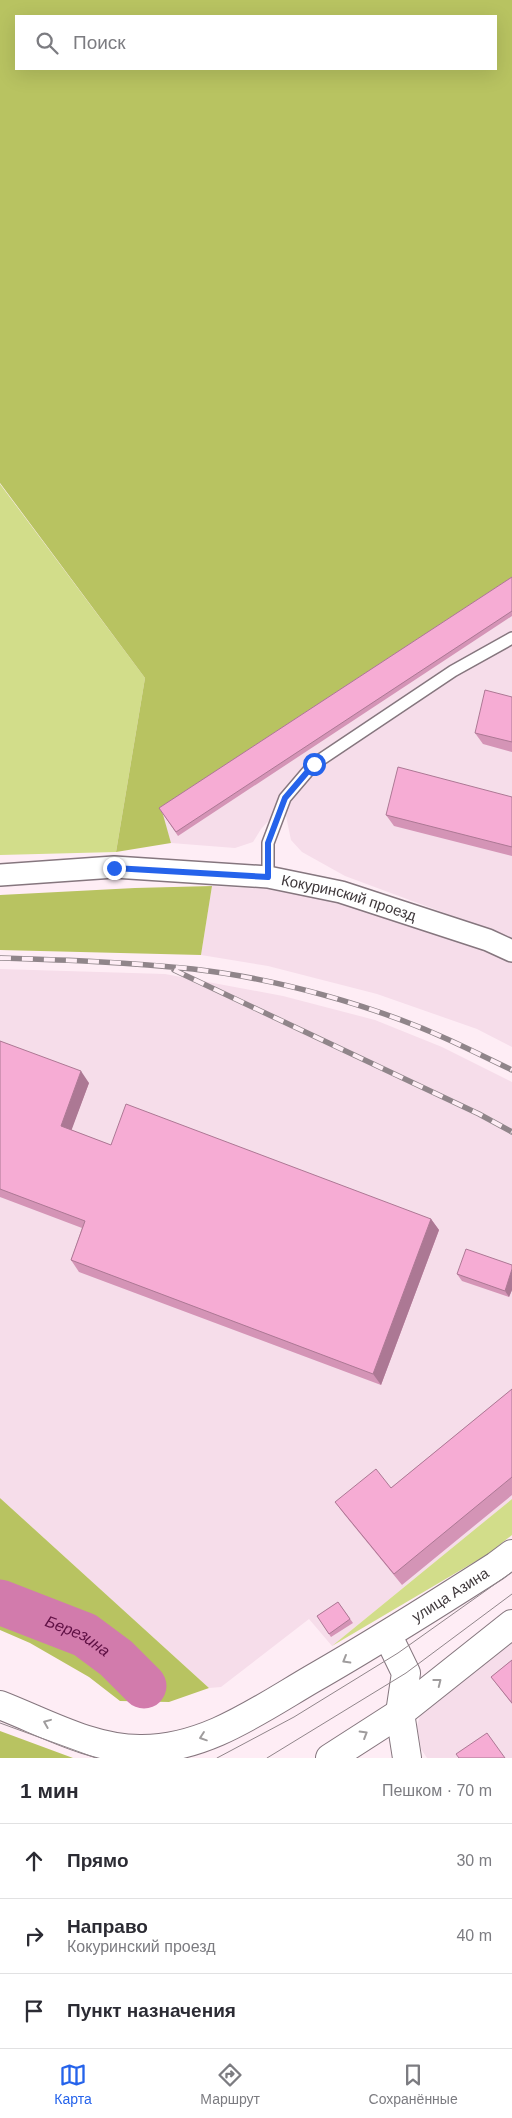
<!DOCTYPE html>
<html lang="ru">
<head>
<meta charset="utf-8">
<style>
	:root { --surface:#fff; --page:#f2f2f3; --text:#2b2b33; --muted:#7c7c81; --line:#e1e1e2; --accent:#2563eb }
	body { margin:0; font-family:Helvetica,sans-serif; background:var(--page); color:var(--text) }
	.stop { position:absolute; width:15px; height:15px; margin:-11px; border:4px solid #2563eb; border-radius:50%; background:#fff }
	.stop.end { background:#2563eb; border-color:#fff; box-shadow:0 1px 5px #0008 }
	.list { margin:0; padding:0; list-style:none }
	h2 { display:flex; justify-content:space-between; align-items:center; height:65px; margin:0; padding:0 20px; font-size:21px }
	h2 small { font-size:16px; font-weight:400; color:var(--muted) }
	.list li { display:grid; grid-template-columns:32px 1fr auto; gap:15px; align-items:center; box-sizing:border-box; height:75px; padding:0 20px; border-top:1px solid var(--line) }
	.list b { display:block; font-size:19px; white-space:nowrap }
	.list p { margin:0; font-size:16px; white-space:nowrap; color:var(--muted) }
	.list em { font-size:16px; font-style:normal; color:var(--muted) }
	.icon { flex:none; width:28px; height:28px; fill:none; stroke:currentColor; stroke-width:2; stroke-linecap:round; stroke-linejoin:round }
	.map { position:relative; flex:none; width:512px; height:1758px; overflow:hidden }
	.search { position:absolute; background:var(--surface); box-shadow:0 5px 20px #0002; left:15px; right:15px; top:15px; height:55px; display:flex; align-items:center; gap:12px; box-sizing:border-box; padding:0 18px; border-radius:0px; color:var(--muted); font-size:19px }
	.sheet { height:290px; background:var(--surface) }
	nav { display:flex; justify-content:space-around; align-items:center; box-sizing:border-box; height:70px; border-top:1px solid var(--line); background:var(--surface); font-size:14px; color:var(--muted) }
	nav a { display:grid; justify-items:center; gap:2px }
	nav .on { color:var(--accent) }
	.map>svg:first-child { display:block }
	.built { fill:#f6ddea }
	.green { fill:#d2dd8a }
	.forest { fill:#b8c361; fill-rule:evenodd }
	.lines { fill:none; stroke-linecap:round; stroke-linejoin:round }
	.river { stroke:#d27bac; stroke-width:45 }
	.service-casing { stroke:#85767e; stroke-width:14 }
	.minor-casing { stroke:#85767e; stroke-width:24 }
	.tertiary-casing { stroke:#85767e; stroke-width:30 }
	.service { stroke:#fff; stroke-width:11 }
	.minor { stroke:#fff; stroke-width:21 }
	.tertiary { stroke:#fff; stroke-width:28 }
	.tram { stroke:#90858a; stroke-width:1 }
	.rail-casing { stroke:#90858a; stroke-width:5.5 }
	.rail { stroke:#feedf5; stroke-width:4; stroke-dasharray:11; stroke-linecap:butt }
	.wall { fill:#d494b6 }
	.shaded-wall { fill:#ac7894 }
	.building { fill:#f6acd4; stroke:#ac7894 }
	.oneway { stroke:#9f9c9d }
	.route { stroke:#2563eb; stroke-width:6 }
	.labels { text-anchor:middle; stroke-width:4; stroke-linejoin:round; paint-order:stroke }
	.street-label { font-size:15px; fill:#3f383b; stroke:#feedf5 }
	.water-label { font-size:16px; font-style:italic; fill:#5f1044; stroke:#feedf5 }
</style>
</head>
<body>
<div class="map">
<svg width="512" height="1758" viewBox="0 0 512 1758">
	<rect width="100%" height="100%" fill="#feedf5"/>
	<!-- built -->
	<path class="built" d="M 512,582 L 512,938 L 345,876 L 302,852 L 291,840 L 286,816 L 288,800 L 261,829 L 253,842 L 235,848 L 171,843 L 161,811 Z
		M 212,886 L 266,889 L 331,901 L 486,950 L 512,961 L 512,1047 L 477,1029 L 377,994 L 268,966 L 201,955 Z
		M 0,969 L 165,974 L 283,996 L 375,1020 L 442,1047 L 512,1082 L 512,1499 L 332,1646 L 309,1619 L 221,1687 L 209,1688 L 0,1498 Z
		M 512,1633 L 512,1758 L 427,1758 L 421,1749 L 417,1726 L 423,1706 Z"/>
	<!-- green -->
	<path class="green" d="M 0,484 L 145,678 L 116,852 L 0,855 Z
		M 512,1499 L 512,1535 L 488,1554 L 332,1646 Z"/>
	<!-- forest -->
	<path class="forest" d="M 0,0 L 512,0 L 512,582 L 162,811 L 171,843 L 116,852 L 145,678 L 0,483 ZM 16,16 L 496,16 L 496,69 L 16,69 Z
		M 212,886 L 201,955 L 0,950 L 0,895 L 135,888 Z
		M 0,1498 L 209,1688 L 169,1702 L 120,1701 L 89,1677 L 30,1643 L 0,1630 Z
		M 0,1731 L 73,1758 L 0,1758 Z"/>
	<g class="lines">
		<!-- river -->
		<path class="river" id="s1" d="M 0,1602 L 85,1635 L 116,1658 L 144,1686"/>
		<defs>
			<path id="service" d="M 268,877 L 268,843 L 285,798 L 314,764 L 453,671 L 512,638"/>
			<g id="minor">
				<path id="s2" d="M 0,875 L 114,867 L 268,877 L 341,892 L 488,940 L 512,951"/>
			</g>
			<g id="tertiary">
				<path d="M 388,1636 L 406,1673 L 400,1713 L 407,1758"/>
				<path id="s3" d="M 0,1705 C 44,1722 91,1749 140,1749 C 204,1750 259,1710 312,1679 C 375,1643 435,1605 496,1566 L 512,1554"/>
				<path d="M 330,1758 L 400,1713 L 512,1624"/>
			</g>
		</defs>
		<!-- service casing -->
		<use href="#service" class="service-casing"/>
		<!-- minor casing -->
		<use href="#minor" class="minor-casing"/>
		<!-- tertiary casing -->
		<use href="#tertiary" class="tertiary-casing"/>
		<!-- service -->
		<use href="#service" class="service"/>
		<!-- minor -->
		<use href="#minor" class="minor"/>
		<!-- tertiary -->
		<use href="#tertiary" class="tertiary"/>
		<!-- tram -->
		<path class="tram" d="M 0,1723 L 96,1758
			M 217,1758 L 294,1717 L 398,1653 L 512,1572
			M 267,1758 L 406,1673 L 512,1594"/>
		<defs>
			<path id="rail" d="M 0,958 C 64,960 129,962 193,969 C 273,978 373,1005 447,1039 C 469,1049 491,1060 512,1070
				M 174,970 L 479,1114 L 512,1132"/>
		</defs>
		<!-- rail casing -->
		<use href="#rail" class="rail-casing"/>
		<!-- rail -->
		<use href="#rail" class="rail"/>
	</g>
	<!-- wall -->
	<path class="wall" d="M 512,577 L 512,616 L 178,836 L 159,808 Z
		M 512,697 L 512,752 L 483,744 L 475,733 Z
		M 512,797 L 512,856 L 394,826 L 386,815 Z
		M 0,1041 L 89,1083 L 71,1130 L 111,1145 L 431,1219 L 439,1230 L 381,1385 L 79,1272 L 71,1260 L 82,1228 L 0,1197 Z
		M 512,1265 L 512,1290 L 509,1297 L 462,1281 L 457,1274 Z
		M 512,1389 L 512,1495 L 402,1585 L 344,1514 L 335,1502 L 391,1488 Z
		M 338,1602 L 353,1623 L 331,1637 L 317,1616 Z
		M 512,1660 L 512,1704 L 491,1677 Z"/>
	<!-- shaded-wall -->
	<path class="shaded-wall" d="M 81,1071 L 89,1083 L 69,1137 L 61,1126 Z
		M 431,1219 L 439,1230 L 381,1385 L 373,1374 Z
		M 512,1269 L 512,1290 L 509,1297 L 505,1291 Z"/>
	<!-- building -->
	<path class="building" d="M 512,577 L 512,611 L 176,832 L 159,808 Z
		M 485,690 L 512,697 L 512,742 L 475,733 Z
		M 398,767 L 512,797 L 512,847 L 386,815 Z
		M 0,1041 L 81,1071 L 61,1126 L 111,1145 L 126,1104 L 431,1219 L 373,1374 L 71,1260 L 85,1221 L 0,1189 Z
		M 466,1249 L 512,1265 L 512,1269 L 505,1291 L 457,1274 Z
		M 512,1389 L 512,1477 L 394,1574 L 335,1502 L 376,1469 L 391,1488 Z
		M 338,1602 L 350,1619 L 329,1634 L 317,1616 Z
		M 512,1660 L 512,1703 L 491,1677 Z
		M 487,1733 L 505,1758 L 459,1758 L 456,1754 Z"/>
	<!-- one-way arrows -->
	<defs><path id="oneway-chevron" d="M-2-3.5L2.5 0L-2 3.5" fill="none" stroke-width="1.6" stroke-linecap="round" stroke-linejoin="round" transform="scale(1.25)"/></defs>
	<g class="oneway">
		<use href="#oneway-chevron" transform="translate(346 1660) rotate(150)"/>
		<use href="#oneway-chevron" transform="translate(438 1682) rotate(-38)"/>
		<use href="#oneway-chevron" transform="translate(47 1723) rotate(-158)"/>
		<use href="#oneway-chevron" transform="translate(364 1734) rotate(-31)"/>
		<use href="#oneway-chevron" transform="translate(203 1737) rotate(161)"/>
	</g>
	<g class="lines">
		<!-- route -->
		<path class="route" d="M 114,868 L 268,877 L 268,843 L 285,798 L 314,764"/>
	</g>
	<g class="labels">
		<!-- street labels -->
		<g class="street-label">
			<text dy="5" stroke="none"><textPath href="#s2" startOffset="352">Кокуринский проезд</textPath></text>
			<text dy="5" stroke="none"><textPath href="#s3" startOffset="498">улица Азина</textPath></text>
		</g>
		<!-- water labels -->
		<g class="water-label">
			<text dy="6" stroke="none"><textPath href="#s1" startOffset="85">Березина</textPath></text>
		</g>
	</g>
</svg>
<div class="stop" style="left:314px;top:764px"></div>
<div class="stop end" style="left:114px;top:868px"></div>
<div class="search"><svg class="icon" aria-label="search" viewBox="0 0 24 24"><circle cx="10" cy="10" r="6"/><path d="M15 15l6 6"/></svg>Поиск</div>
</div>
<section class="sheet">
<h2>1 мин<small>Пешком · 70 m</small></h2>
<ul class="list">
<li><svg class="icon" aria-label="ahead" viewBox="0 0 24 24"><path d="M12 20V5M6 11l6-6 6 6"/></svg><div><b>Прямо</b></div><em>30 m</em></li>
<li><svg class="icon" aria-label="right" viewBox="0 0 24 24"><path d="M7 20v-9h11M14 6l5 5-5 5"/></svg><div><b>Направо</b><p>Кокуринский проезд</p></div><em>40 m</em></li>
<li><svg class="icon" aria-label="arrive" viewBox="0 0 24 24"><path d="M6 21V4h12l-3 4 3 4H6"/></svg><div><b>Пункт назначения</b></div></li>
</ul>
</section>
<nav>
<a class="on"><svg class="icon" aria-label="map" viewBox="0 0 24 24"><path d="M3 6l6-2 6 2 6-2v14l-6 2-6-2-6 2zM9 4v14M15 6v14"/></svg>Карта</a>
<a><svg class="icon" aria-label="directions" viewBox="0 0 24 24"><path d="M12 3l9 9-9 9-9-9zM9 14v-3h6M13 9l2 2-2 2"/></svg>Маршрут</a>
<a><svg class="icon" aria-label="saved" viewBox="0 0 24 24"><path d="M7 4h10v16l-5-4-5 4z"/></svg>Сохранённые</a>
</nav>
</body>
</html>
